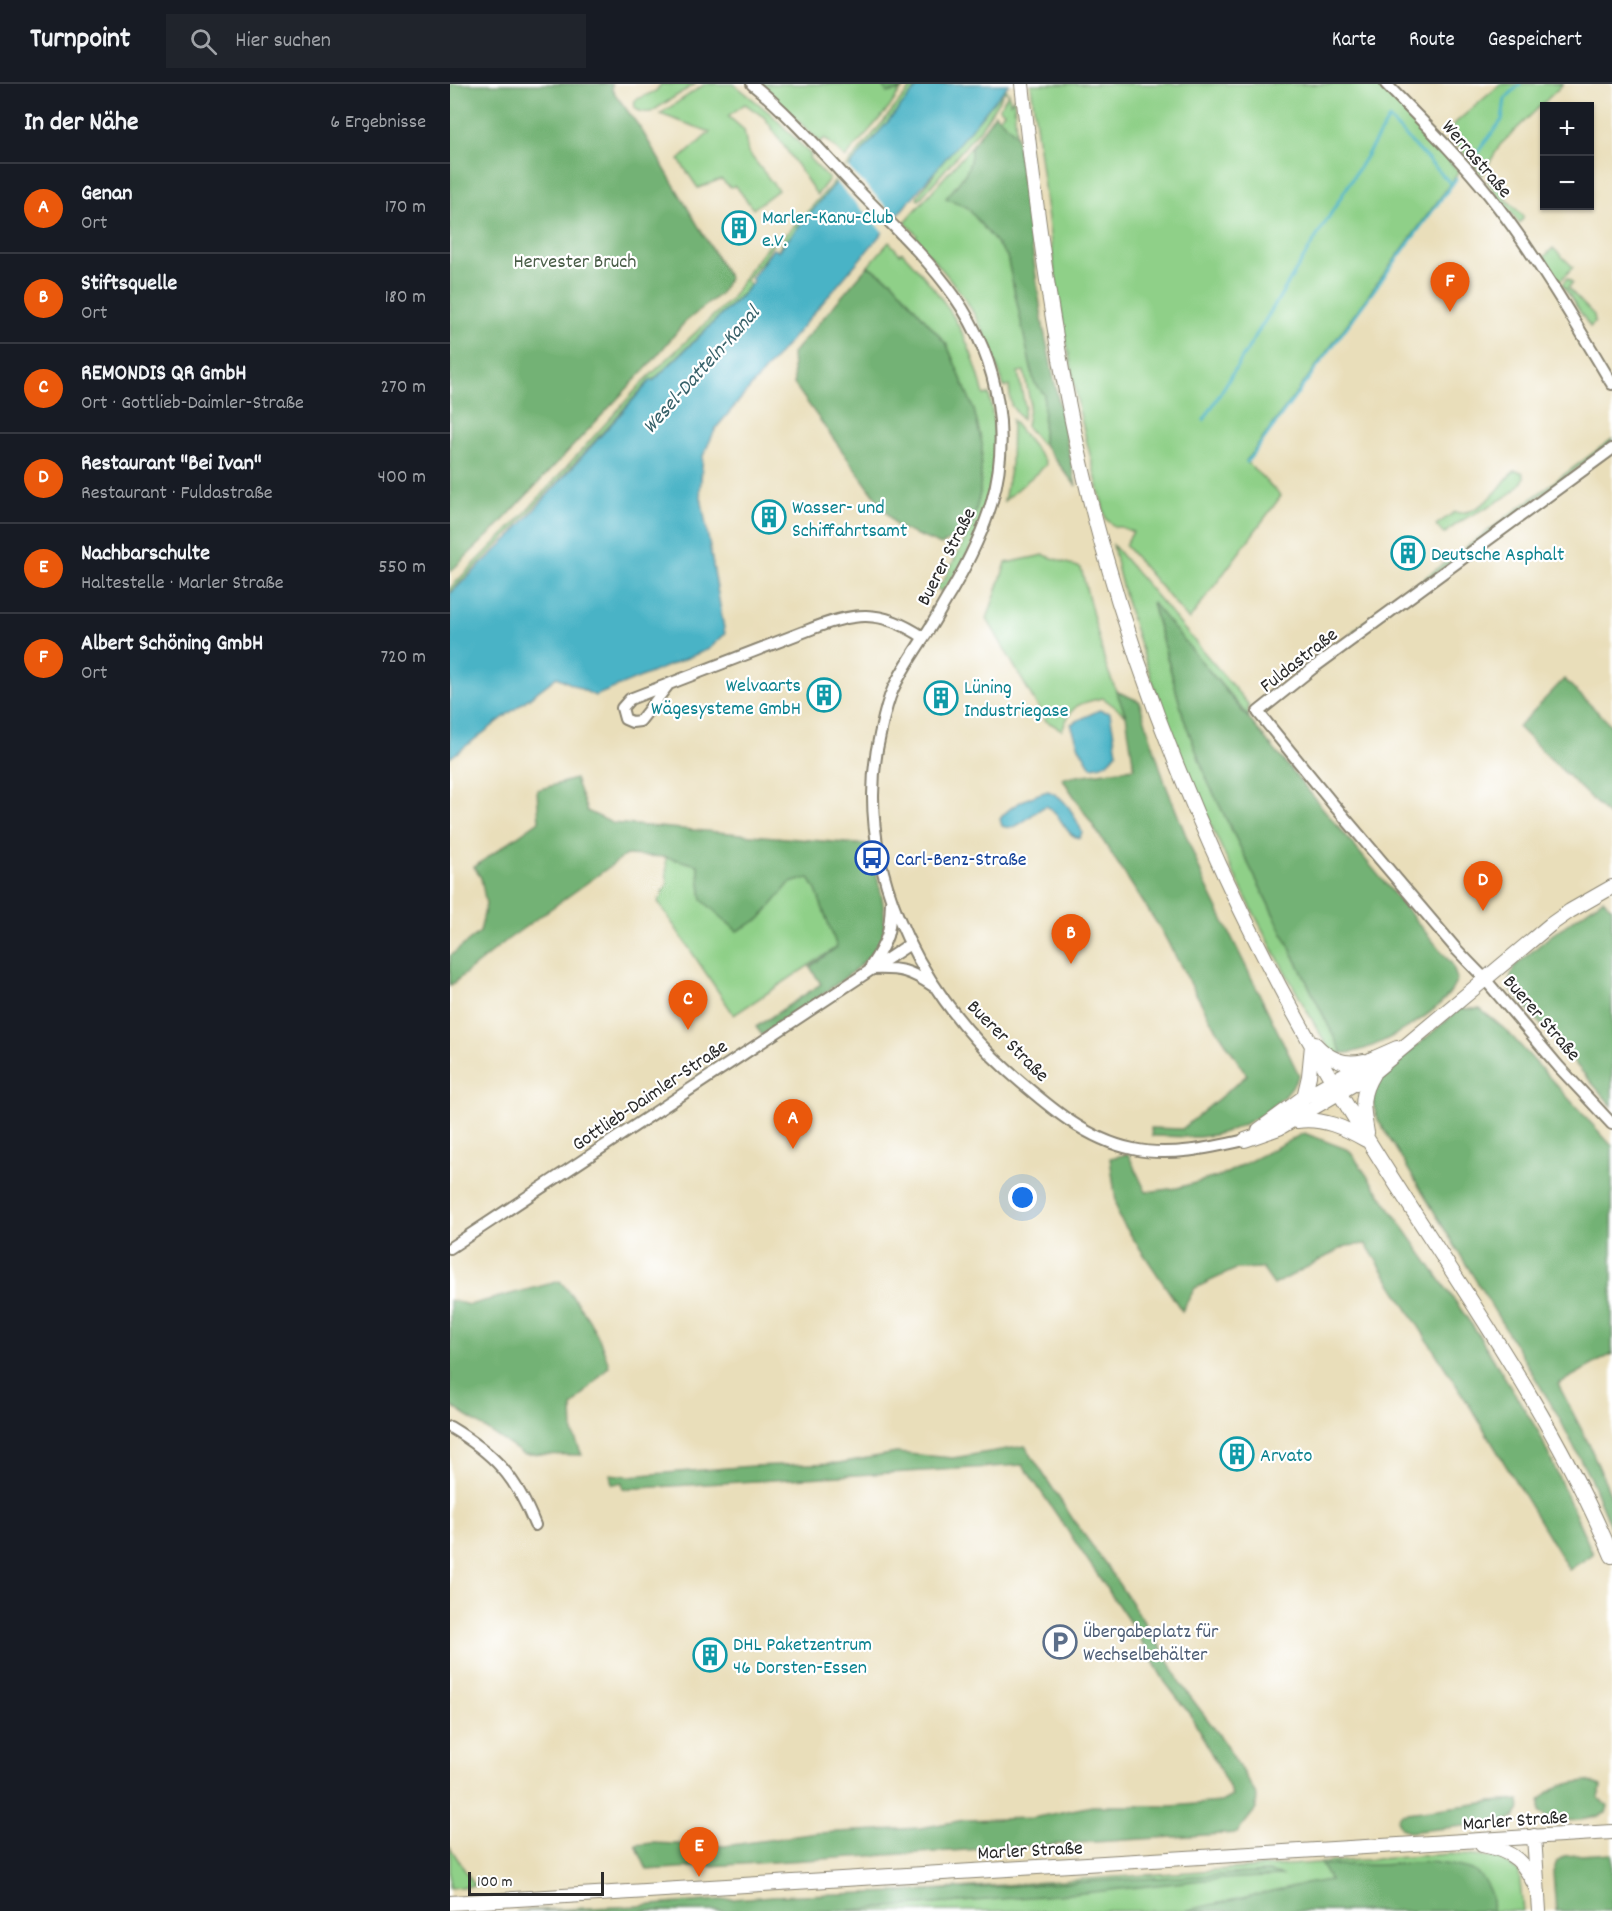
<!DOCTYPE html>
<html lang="de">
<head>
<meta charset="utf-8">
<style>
	:root { --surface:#171b24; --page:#20242c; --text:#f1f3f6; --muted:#9ea1a6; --line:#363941; --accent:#ea580c }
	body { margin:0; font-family:Dekko,sans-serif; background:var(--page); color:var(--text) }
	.controls { position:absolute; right:18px; top:18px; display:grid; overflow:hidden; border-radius:0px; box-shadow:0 2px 4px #0004 }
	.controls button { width:54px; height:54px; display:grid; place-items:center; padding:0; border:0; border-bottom:2px solid var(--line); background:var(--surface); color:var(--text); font:30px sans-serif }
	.scale { position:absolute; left:18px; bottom:15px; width:136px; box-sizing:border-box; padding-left:6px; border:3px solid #2b2b2b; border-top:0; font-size:16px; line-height:21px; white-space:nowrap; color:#2b2b2b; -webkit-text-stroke:4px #fff; paint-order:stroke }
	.you { position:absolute; left:573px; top:1114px; width:21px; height:21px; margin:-15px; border:4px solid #fff; border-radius:50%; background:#1a73e8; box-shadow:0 0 0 9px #1a73e833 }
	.badge { display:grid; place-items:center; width:39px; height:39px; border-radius:50%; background:var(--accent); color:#fff; font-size:20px; font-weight:700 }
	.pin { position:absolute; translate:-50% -50px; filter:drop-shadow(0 2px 3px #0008) }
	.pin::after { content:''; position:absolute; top:32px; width:21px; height:18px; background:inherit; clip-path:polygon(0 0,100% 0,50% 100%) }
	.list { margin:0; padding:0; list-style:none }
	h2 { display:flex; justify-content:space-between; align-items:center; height:78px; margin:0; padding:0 24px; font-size:26px }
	h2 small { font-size:20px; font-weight:400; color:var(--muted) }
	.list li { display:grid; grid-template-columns:39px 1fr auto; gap:18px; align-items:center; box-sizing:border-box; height:90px; padding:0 24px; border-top:2px solid var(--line) }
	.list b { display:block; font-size:22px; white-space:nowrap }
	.list p { margin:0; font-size:20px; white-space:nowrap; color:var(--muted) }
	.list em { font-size:20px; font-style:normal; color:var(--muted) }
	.icon { flex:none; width:33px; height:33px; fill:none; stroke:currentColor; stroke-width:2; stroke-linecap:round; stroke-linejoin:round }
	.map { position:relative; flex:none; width:1162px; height:1827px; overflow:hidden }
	header { display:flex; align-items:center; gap:36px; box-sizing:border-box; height:84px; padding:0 30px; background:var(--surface); border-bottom:2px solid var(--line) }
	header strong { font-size:28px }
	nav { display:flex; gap:33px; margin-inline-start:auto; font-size:21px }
	.search { width:420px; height:54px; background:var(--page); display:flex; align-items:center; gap:15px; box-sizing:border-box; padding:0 21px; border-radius:0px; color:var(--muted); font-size:22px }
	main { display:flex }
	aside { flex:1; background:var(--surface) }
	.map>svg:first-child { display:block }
	.green { fill:#8fd088; stroke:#5d7e5a; stroke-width:1.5 }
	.forest { fill:#73b274; stroke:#4f6e50; stroke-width:1.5 }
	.water { fill:#48b3c6; stroke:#3a6f78; stroke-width:1.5 }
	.pier { fill:#e9deba }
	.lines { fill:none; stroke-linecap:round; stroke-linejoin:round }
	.stream { stroke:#48b3c6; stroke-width:3 }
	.minor-casing { stroke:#8a8472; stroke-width:14 }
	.major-casing { stroke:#8a8472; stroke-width:16 }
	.minor { stroke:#fff; stroke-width:10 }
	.major { stroke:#fff; stroke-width:14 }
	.labels { text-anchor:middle; stroke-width:4.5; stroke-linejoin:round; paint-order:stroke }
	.street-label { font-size:20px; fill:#2b2b2b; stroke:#fff }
	.culture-label { font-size:20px; fill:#0d838f; stroke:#fff; text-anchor:start }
	.park-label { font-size:20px; fill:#495d47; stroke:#fff }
	.transit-label { font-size:20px; fill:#164399; stroke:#fff; text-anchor:start }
	.service-label { font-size:20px; fill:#4e5e75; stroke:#fff; text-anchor:start }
	.water-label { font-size:21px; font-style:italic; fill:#376169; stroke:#fff }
</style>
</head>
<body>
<header>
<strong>Turnpoint</strong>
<div class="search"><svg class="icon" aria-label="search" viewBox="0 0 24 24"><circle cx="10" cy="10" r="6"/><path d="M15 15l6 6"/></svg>Hier suchen</div>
<nav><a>Karte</a><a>Route</a><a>Gespeichert</a></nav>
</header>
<main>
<aside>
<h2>In der Nähe<small>6 Ergebnisse</small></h2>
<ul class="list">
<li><span class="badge">A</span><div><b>Genan</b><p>Ort</p></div><em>170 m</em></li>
<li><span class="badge">B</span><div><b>Stiftsquelle</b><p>Ort</p></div><em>180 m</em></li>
<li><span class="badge">C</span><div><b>REMONDIS QR GmbH</b><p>Ort · Gottlieb-Daimler-Straße</p></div><em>270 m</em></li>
<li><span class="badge">D</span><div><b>Restaurant &quot;Bei Ivan&quot;</b><p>Restaurant · Fuldastraße</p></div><em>400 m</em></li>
<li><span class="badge">E</span><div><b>Nachbarschulte</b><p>Haltestelle · Marler Straße</p></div><em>550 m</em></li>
<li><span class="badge">F</span><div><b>Albert Schöning GmbH</b><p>Ort</p></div><em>720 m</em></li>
</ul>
</aside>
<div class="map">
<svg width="1162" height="1827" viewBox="0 0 1162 1827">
	<rect width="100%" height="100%" fill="#fff"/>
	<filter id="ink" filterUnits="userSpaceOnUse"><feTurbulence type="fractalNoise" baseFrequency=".0167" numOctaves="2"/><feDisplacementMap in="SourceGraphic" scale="12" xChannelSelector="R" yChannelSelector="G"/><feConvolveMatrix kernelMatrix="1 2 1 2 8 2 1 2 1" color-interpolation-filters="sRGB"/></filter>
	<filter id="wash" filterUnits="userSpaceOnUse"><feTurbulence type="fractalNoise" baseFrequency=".008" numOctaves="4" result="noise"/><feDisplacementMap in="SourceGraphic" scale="24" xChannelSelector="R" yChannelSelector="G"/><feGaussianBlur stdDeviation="1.35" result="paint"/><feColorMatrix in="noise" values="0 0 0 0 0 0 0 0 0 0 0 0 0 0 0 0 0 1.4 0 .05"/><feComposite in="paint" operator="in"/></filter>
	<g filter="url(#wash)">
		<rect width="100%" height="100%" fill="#e9deba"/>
		<!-- green -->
		<path class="green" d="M 211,0 L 245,0 L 201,28 C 192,29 182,27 185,16 L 206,7 Z
			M 255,0 L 284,0 L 320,29 L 361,71 L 359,74 L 379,95 L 367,111 L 315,34 L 295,20 L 278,32 L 294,46 L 298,68 L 328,106 L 303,125 L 286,102 L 280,103 L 271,95 L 248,104 L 229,76 L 260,48 L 210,30 Z
			M 310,0 L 432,0 L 437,8 L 451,6 L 439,24 L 395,74 L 375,54 L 370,58 Z
			M 464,0 L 470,0 L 328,167 L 335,151 L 351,135 L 382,100 Z
			M 581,0 L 928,0 L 980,54 L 1009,88 L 796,377 L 831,412 L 739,536 L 675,461 L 683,448 L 671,443 L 665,443 L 656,435 L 629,326 L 606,199 Z
			M 1051,0 L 1113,0 L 1050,61 L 1032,91 L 999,51 L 1004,40 Z
			M 556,3 L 557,8 L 554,8 L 531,44 L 469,116 L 467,115 L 468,111 L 484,90 L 484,86 Z
			M 559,9 L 560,19 L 564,14 L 566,50 L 549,34 L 554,28 L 549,24 Z
			M 521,63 C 523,85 511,97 497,114 L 517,123 L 557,172 L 584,298 L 594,310 L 593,360 L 591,360 L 576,342 L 580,318 L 574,287 L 568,288 L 575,323 L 572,336 L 561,321 L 559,302 L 554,303 C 533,235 513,205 464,155 L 467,151 L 455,138 Z
			M 1040,95 L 1044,95 L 1058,110 L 1055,114 L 1073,132 L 1073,135 L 1069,139 L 1037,97 Z
			M 327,153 L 313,176 L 296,196 L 300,201 L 292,210 L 203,296 L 201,295 L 61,448 L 0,508 L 0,504 L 72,432 L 192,299 L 281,215 L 300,185 L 319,160 Z
			M 439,158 L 450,170 L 452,168 C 497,216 518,247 534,311 L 539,310 C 554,378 537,455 491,508 L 485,502 L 493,498 L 522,442 L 530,409 L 532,360 L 524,326 L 497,261 L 442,197 L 418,182 Z
			M 1103,164 L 1123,183 L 1110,197 L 1094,173 Z
			M 1117,194 L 1122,199 L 1118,204 L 1144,231 L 1145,238 L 1140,243 L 1112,200 Z
			M 562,336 L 595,377 L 596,381 L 554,417 L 561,380 Z
			M 1162,355 L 1162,358 L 908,547 L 903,547 Z
			M 1065,387 L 1072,388 L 1074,393 C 1071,410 1027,427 1013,436 C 1006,440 1000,445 994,450 L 986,441 L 1005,428 C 1019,432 1037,418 1046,408 C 1053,401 1057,392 1065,387 Z
			M 663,461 L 798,620 L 799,633 L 702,520 L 734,635 L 758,698 L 892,969 L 889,972 L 879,965 C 810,847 747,725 702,596 C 687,552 671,507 663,461 Z
			M 594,471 L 631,484 L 656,582 L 676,631 L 653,614 C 627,619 622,621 612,646 L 596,637 L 537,535 L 556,479 Z
			M 216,773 L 248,781 L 252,816 L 310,835 L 340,798 L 359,794 L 366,806 L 387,863 L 284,931 L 208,818 L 217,800 Z
			M 0,1763 L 25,1802 L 0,1804 Z
			M 1000,1770 L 1048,1774 L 1069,1788 L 1073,1827 L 175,1827 Z"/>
		<!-- forest -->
		<path class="forest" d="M 0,0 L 162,0 L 162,6 L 191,45 L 279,194 L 271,209 L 234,239 L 201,279 L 45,445 L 0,488 Z
			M 432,0 L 458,0 L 452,6 L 437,9 Z
			M 545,30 L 566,50 L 593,242 L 626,402 L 593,360 L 594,310 L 584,298 L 557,172 L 517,123 L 496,114 C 510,97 523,86 521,63 Z
			M 418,182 L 442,197 L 497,261 L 524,326 L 532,360 L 530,409 L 522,442 L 491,461 L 447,443 L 344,300 L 342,270 Z
			M 702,518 L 1002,880 L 1007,895 C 1005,900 1002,907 998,911 C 981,933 920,970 892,969 L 758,698 L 734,635 Z
			M 1114,595 L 1162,642 L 1162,735 L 1068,643 Z
			M 666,607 L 689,617 L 715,699 L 755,799 L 849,991 C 832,1025 786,1050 749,1053 C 733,1053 717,1052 702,1052 L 701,1044 L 732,1045 L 797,991 L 760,935 L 710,844 L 612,694 L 684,684 L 676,631 Z
			M 125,695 L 137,727 L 162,739 L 419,761 C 425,787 439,826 433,852 C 426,880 338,933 312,951 L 306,943 L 371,900 L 360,883 L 387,863 L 366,806 L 359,794 L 340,799 L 310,835 L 287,847 L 252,816 L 248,781 L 216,773 L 176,771 L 57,856 L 0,902 L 0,872 L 30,848 L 36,820 L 31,794 L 24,783 L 89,737 L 87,706 Z
			M 1153,815 L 1162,824 L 1162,1022 L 1061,906 L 1059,897 L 1064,883 L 1099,853 Z
			M 1010,925 L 1030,925 L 1057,947 L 1162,1062 L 1162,1270 L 1108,1300 L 1139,1360 L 1162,1414 L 1162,1447 L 1142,1398 L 1106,1328 L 927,1034 L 923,1019 L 923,1004 L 937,987 Z
			M 854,1049 L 899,1066 L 1026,1247 L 1088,1347 L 1143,1470 L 1119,1486 L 1026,1332 L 916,1160 L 896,1162 L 824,1201 L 812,1184 L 786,1185 L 745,1204 L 732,1227 L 668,1132 L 660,1074 L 678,1070 L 696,1108 L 727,1104 L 773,1091 Z
			M 110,1197 C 132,1223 150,1249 159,1282 L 122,1323 L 123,1349 L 132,1371 L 73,1370 L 0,1321 L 0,1216 L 19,1221 Z
			M 575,1362 L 624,1437 L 657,1482 L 717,1573 L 730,1599 L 773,1656 L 807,1712 L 806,1725 L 787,1749 L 197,1786 L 186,1761 L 202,1759 L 275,1762 L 367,1749 L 470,1744 L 514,1736 L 582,1734 L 642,1722 L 721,1722 L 771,1718 L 782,1712 L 778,1701 L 741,1632 L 715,1598 L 683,1543 L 573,1381 L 173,1405 L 172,1399 L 162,1400 L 160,1390 L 179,1392 L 302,1382 L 389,1379 L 446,1369 L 503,1374 Z
			M 1137,1697 L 1151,1702 L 1149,1715 L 1158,1722 L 1156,1729 C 1138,1737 1107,1741 1090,1729 L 1090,1717 C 1101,1701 1119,1699 1137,1697 Z
			M 1069,1716 L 1070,1725 L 1064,1734 L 1051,1738 L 959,1748 L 951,1744 L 947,1736 L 950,1730 L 1041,1718 Z
			M 1162,1769 L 1162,1827 L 1106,1827 L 1103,1788 L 1107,1777 L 1114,1772 Z
			M 981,1778 C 992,1780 1017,1782 1025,1788 C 1037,1796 1044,1814 1042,1827 L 734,1827 L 849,1801 L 880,1796 L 871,1781 L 928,1781 Z
			M 819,1788 L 833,1792 L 753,1796 L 633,1809 L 389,1827 L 66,1827 L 188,1822 L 322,1812 L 449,1808 Z"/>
		<!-- water -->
		<path class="water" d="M 470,0 L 559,0 L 266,344 L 253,372 L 250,407 L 275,550 L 259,565 L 145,612 L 107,593 L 0,674 L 0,510 L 59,454 L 201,296 L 203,297 L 292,211 L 303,198 L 302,194 L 323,165 L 328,167 Z
			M 649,626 L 660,629 L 667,668 C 660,678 654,682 641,683 L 629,663 L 621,640 Z
			M 598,707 C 616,713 625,732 632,748 L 630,754 C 615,753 611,728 596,722 C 581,728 568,749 552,742 L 550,735 C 561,720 581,712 598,707 Z"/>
		<!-- pier -->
		<path class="pier" d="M 397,82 L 447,134 L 434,149 L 385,97 Z"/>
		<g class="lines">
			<!-- stream -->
			<path class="stream" d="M 1026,70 L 1052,36 L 1055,15 L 1070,0
				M 754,336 L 939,35 L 1002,101
				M 797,378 L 1006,95"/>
		</g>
	</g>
	<g filter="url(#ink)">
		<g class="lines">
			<defs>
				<path id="minor" d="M 302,0 C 339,30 370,66 402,100 C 467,167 534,222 548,320 C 559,392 536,447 501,508 C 492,522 485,537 476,550 C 464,568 452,586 443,605 C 437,618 434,632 431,646 C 400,772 465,904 558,987 C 595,1019 634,1055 683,1065 C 719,1073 760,1064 795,1056
					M 936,0 C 971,36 1008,72 1039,111 C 1085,170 1124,236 1162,300
					M 1162,365 L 863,584 L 808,628 L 883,720 L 1007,866 L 1034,894 L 1109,983 L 1162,1040
					M 218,601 L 190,637 L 182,638 L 175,635 L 172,624 L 180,615 L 356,547 C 403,528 430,524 473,553
					M 421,882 C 438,856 440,849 441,818
					M 422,885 C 450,884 460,886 483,902
					M 0,1164 L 460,860
					M 0,1343 C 45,1370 66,1393 85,1441"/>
				<path id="major" d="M 572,0 C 589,155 610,311 652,461 C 703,644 780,821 876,986 C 969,1149 1089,1298 1162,1472
					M 865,960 C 879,975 894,982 914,977
					M 854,1013 L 859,992 L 862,961
					M 847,1037 C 872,1033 895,1044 916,1056
					M 809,1046 L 854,1013 L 922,975 L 947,964
					M 917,1049 C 913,1024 909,1013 923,990
					M 795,1056 L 829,1044 L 924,988 L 1100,841 L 1120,827 L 1162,803
					M 1084,1752 L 1089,1827
					M 1032,1761 C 1064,1767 1075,1778 1088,1808
					M 0,1819 L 1162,1748"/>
			</defs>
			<!-- minor casing -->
			<use href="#minor" class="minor-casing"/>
			<!-- major casing -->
			<use href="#major" class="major-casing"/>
			<!-- minor -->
			<use href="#minor" class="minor"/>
			<!-- major -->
			<use href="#major" class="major"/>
		</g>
	</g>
	<!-- icons -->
	<defs>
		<symbol id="building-ring" viewBox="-11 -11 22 22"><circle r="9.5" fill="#fff" stroke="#0f9aa8" stroke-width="1.5"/><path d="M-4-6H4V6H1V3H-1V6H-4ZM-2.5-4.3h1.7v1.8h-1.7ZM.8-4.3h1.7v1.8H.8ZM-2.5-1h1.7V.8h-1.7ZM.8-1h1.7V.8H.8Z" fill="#0f9aa8"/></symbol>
		<symbol id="bus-ring" viewBox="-11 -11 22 22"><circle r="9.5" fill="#fff" stroke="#1a4fb4" stroke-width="1.5"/><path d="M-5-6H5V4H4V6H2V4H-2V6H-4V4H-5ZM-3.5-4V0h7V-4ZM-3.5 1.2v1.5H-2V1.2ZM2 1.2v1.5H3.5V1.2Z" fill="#1a4fb4"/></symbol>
		<symbol id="parking-ring" viewBox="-11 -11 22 22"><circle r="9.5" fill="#fff" stroke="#5c6f8a" stroke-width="1.5"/><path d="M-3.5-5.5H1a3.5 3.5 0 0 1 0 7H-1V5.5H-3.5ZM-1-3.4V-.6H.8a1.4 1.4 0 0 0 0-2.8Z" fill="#5c6f8a"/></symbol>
	</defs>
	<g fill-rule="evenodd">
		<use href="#building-ring" x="270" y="125" width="38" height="38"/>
		<use href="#building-ring" x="300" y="414" width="38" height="38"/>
		<use href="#building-ring" x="939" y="450" width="38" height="38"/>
		<use href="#building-ring" x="355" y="592" width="38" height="38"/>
		<use href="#building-ring" x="472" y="595" width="38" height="38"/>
		<use href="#bus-ring" x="403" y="755" width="38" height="38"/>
		<use href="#building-ring" x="768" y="1351" width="38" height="38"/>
		<use href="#parking-ring" x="591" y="1539" width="38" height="38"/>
		<use href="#building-ring" x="241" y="1552" width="38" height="38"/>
	</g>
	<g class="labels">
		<!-- street labels -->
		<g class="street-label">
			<text transform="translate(1028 74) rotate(49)" y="7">Werrastraße</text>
			<text transform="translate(495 472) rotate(-63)" y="7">Buerer Straße</text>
			<text transform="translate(848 575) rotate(-38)" y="7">Fuldastraße</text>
			<text transform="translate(1093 933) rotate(49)" y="7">Buerer Straße</text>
			<text transform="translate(559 956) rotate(45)" y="7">Buerer Straße</text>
			<text transform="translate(199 1010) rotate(-34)" y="7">Gottlieb-Daimler-Straße</text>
			<text transform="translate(1065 1735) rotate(-4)" y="7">Marler Straße</text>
			<text transform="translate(580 1765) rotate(-3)" y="7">Marler Straße</text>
		</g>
		<!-- culture labels -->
		<g class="culture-label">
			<text x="312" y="139">Marler-Kanu-Club<tspan x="312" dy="23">e.V.</tspan></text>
			<text x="342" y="429">Wasser- und<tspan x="342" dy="23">Schiffahrtsamt</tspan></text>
			<text x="981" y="476">Deutsche Asphalt</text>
			<text x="351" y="607" text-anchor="end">Welvaarts<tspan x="351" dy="23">Wägesysteme GmbH</tspan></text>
			<text x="514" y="609">Lüning<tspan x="514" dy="23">Industriegase</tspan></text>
			<text x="810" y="1377">Arvato</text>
			<text x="283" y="1566">DHL Paketzentrum<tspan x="283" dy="23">46 Dorsten-Essen</tspan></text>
		</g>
		<!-- park labels -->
		<g class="park-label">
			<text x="125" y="183">Hervester Bruch</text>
		</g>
		<!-- transit labels -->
		<g class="transit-label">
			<text x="445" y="781">Carl-Benz-Straße</text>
		</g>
		<!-- service labels -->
		<g class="service-label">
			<text x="633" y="1553">Übergabeplatz für<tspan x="633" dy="23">Wechselbehälter</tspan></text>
		</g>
		<!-- water labels -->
		<g class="water-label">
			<text transform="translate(250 285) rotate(-48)" y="7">Wesel-Datteln-Kanal</text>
		</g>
	</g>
</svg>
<div class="controls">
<button>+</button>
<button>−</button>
</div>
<div class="scale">100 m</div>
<div class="you"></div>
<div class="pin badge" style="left:343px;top:1065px">A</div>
<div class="pin badge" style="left:621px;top:880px">B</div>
<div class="pin badge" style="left:238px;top:946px">C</div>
<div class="pin badge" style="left:1033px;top:827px">D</div>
<div class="pin badge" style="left:249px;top:1793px">E</div>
<div class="pin badge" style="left:1000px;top:228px">F</div>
</div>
</main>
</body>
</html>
